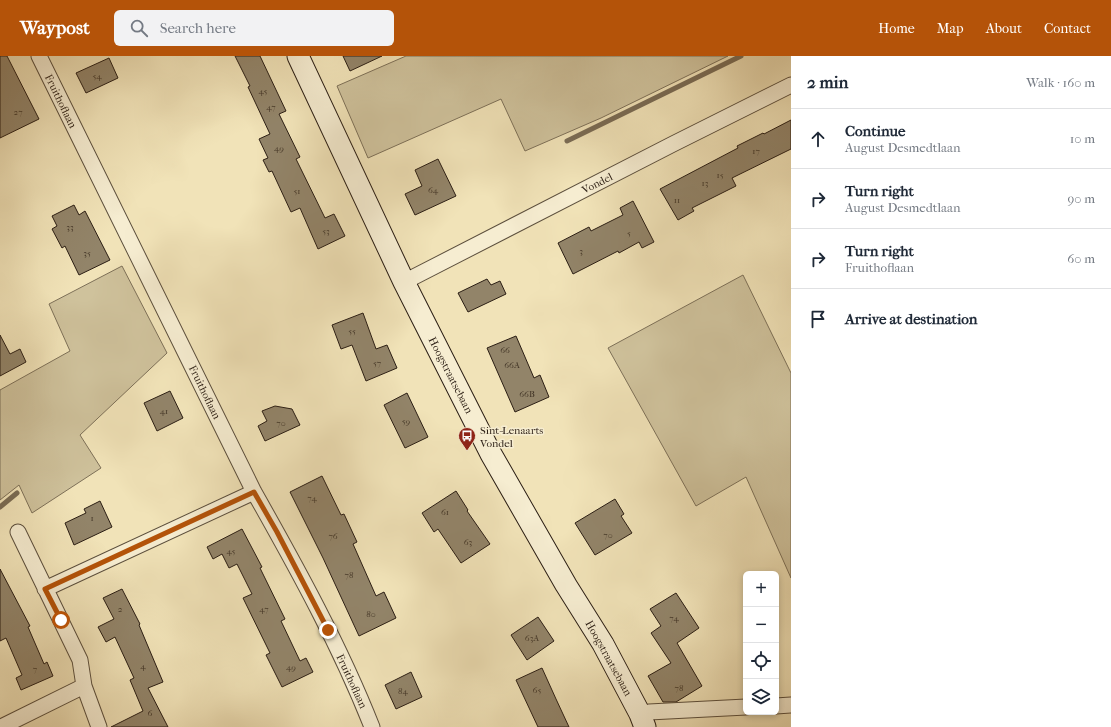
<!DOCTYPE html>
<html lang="en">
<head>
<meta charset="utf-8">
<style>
	:root { --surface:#fff; --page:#f2f2f3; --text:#1f2937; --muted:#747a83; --line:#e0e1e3; --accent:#b45309 }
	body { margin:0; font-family:"IM FELL French Canon",serif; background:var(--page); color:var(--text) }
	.controls { position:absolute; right:12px; bottom:12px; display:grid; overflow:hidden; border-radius:6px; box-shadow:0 2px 6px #0003 }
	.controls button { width:36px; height:36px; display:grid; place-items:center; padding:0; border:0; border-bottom:1px solid var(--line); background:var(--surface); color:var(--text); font:20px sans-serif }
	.stop { position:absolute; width:12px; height:12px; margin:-9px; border:3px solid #b45309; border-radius:50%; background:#fff }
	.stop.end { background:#b45309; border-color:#fff; box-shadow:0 1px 4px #0008 }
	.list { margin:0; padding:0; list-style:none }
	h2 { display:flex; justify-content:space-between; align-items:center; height:52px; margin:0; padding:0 16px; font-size:17px }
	h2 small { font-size:13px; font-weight:400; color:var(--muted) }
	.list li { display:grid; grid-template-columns:26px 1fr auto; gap:12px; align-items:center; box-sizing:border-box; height:60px; padding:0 16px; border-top:1px solid var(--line) }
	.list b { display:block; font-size:15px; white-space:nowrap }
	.list p { margin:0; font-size:13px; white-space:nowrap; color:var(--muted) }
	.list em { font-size:13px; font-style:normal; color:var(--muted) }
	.icon { flex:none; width:22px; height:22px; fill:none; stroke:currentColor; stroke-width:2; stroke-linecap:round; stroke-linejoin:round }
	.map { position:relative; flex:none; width:791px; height:671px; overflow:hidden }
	header { display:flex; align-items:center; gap:24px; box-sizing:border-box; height:56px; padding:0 20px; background:var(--accent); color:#fff }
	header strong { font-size:19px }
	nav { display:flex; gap:22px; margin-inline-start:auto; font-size:14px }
	.search { width:280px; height:36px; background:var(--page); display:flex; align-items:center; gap:10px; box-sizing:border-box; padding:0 14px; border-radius:6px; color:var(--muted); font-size:15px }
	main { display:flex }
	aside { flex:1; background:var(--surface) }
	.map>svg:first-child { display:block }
	.green { fill:#cfc29c; stroke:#7d7058 }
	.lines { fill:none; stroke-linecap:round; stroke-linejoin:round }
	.stream { stroke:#7a6c55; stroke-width:5 }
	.building { fill:#928469; stroke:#2b1e14 }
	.minor-casing { stroke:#5c4f3d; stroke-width:17 }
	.secondary-casing { stroke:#2b1e14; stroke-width:23 }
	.minor { stroke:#f6edd1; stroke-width:15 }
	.secondary { stroke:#f6edd1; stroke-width:21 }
	.route { stroke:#b45309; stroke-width:5 }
	.labels { text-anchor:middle; stroke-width:3; stroke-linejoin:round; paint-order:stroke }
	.number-label { font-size:9px; fill:#453829 }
	.street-label { font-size:11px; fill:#2b1e14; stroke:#f6edd1 }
	.poi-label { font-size:11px; fill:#2b1e14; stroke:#f6edd1; text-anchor:start }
</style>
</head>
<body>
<header>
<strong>Waypost</strong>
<div class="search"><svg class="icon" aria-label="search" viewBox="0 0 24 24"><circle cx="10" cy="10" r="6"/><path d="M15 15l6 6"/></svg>Search here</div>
<nav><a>Home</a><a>Map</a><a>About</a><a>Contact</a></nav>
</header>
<main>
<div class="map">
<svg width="791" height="671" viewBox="0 0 791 671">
	<rect width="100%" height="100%" fill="#f1e3b8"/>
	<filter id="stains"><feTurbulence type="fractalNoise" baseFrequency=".005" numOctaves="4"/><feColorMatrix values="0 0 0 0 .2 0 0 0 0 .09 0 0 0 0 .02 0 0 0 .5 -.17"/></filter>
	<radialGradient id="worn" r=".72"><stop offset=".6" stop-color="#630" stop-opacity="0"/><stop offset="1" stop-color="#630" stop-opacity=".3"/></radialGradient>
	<!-- green -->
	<path class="green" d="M 406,0 L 728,0 L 601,62 L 525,95 L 501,43 L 368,102 L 337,30 Z
		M 122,210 L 167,297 L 80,379 L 101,412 L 32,457 L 19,429 L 0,444 L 0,334 L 70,295 L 49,248 Z
		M 743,219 L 791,317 L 791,522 L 746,421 L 696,450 L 608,292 Z"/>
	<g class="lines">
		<!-- stream -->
		<path class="stream" d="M 567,85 L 741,0
			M 0,451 L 17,437"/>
	</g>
	<!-- building -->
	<path class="building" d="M 0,0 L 7,0 L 39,63 L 0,82 Z
		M 235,0 L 260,0 L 286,55 L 279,58 L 300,101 L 296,103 L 325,162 L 334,158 L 345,180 L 318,193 L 300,152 L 291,156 L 272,115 L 269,116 L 263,104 L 268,102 L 259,83 L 270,78 L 248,31 L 250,30 Z
		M 343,0 L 382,0 L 350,15 Z
		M 109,2 L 118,22 L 86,37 L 76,17 Z
		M 791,64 L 791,93 L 732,122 L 736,130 L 692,152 L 694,155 L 678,164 L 660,133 L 738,92 L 737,90 L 763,77 L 764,78 Z
		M 438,103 L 456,140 L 415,159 L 405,138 L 422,130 L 415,114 Z
		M 633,145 L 654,186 L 642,192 L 639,186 L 619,197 L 618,195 L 573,218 L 558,187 L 589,171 L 591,175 L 623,159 L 620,152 Z
		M 74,149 L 79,159 L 85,155 L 110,204 L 79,219 L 65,190 L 62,192 L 52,173 L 57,170 L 52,160 Z
		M 487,223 L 491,229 L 500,225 L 506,238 L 468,256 L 458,237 Z
		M 363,257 L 376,293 L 387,289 L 397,312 L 366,325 L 352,289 L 341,293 L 332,269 Z
		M 0,279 L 10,298 L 20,293 L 26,306 L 0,320 Z
		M 516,280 L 534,322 L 540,319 L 549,341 L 515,356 L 487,292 Z
		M 170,335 L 183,362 L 157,375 L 144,347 Z
		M 407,337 L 428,381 L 405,392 L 384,349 Z
		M 275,350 L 292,353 L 300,369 L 265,385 L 258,370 L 267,365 L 262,355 Z
		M 322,420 L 341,459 L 344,458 L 357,486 L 353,488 L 376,540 L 384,536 L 396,562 L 359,580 L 323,502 L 290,436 Z
		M 456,435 L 468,454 L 467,455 L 490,488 L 461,507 L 438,473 L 434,476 L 422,457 Z
		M 615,443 L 624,458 L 621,460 L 632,477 L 595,499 L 575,467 Z
		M 100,445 L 112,471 L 74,489 L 65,467 L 86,457 L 84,453 Z
		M 242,473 L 262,511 L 260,512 L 285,563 L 281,565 L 300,605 L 306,602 L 313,616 L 282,631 L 266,599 L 270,597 L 243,542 L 252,538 L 237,508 L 229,512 L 222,498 L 213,503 L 207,491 Z
		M 0,513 L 30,570 L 28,571 L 44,608 L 47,606 L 53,620 L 21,634 L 16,622 L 22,619 L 6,582 L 0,585 Z
		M 122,533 L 140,568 L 139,569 L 163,626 L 148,632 L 168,671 L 111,671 L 143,655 L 130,624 L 134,622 L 115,581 L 106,586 L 98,571 L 114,563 L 103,542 Z
		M 676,537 L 699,572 L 677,587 L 702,630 L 676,646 L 663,646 L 648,620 L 671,607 L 651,577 L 661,570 L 650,553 Z
		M 538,561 L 554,585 L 527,604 L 511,579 Z
		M 542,612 L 556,643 L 569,671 L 538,671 L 516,624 Z
		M 411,616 L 422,641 L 396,653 L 385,629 Z"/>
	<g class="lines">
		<defs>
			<path id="minor" d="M 39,0 L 254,436 C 297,512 340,590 372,671
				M 404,226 L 673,88 L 791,29
				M 18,476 L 80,604 L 84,630 L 99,671
				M 45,533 L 254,436
				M 776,650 L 791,649
				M 640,658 L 649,656 L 746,651
				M 1,671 L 84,630"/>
			<path id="secondary" d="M 298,0 L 404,226 L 491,398 L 566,529 L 603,588 L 640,658 L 645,671"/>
		</defs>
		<!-- minor casing -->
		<use href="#minor" class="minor-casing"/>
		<!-- secondary casing -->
		<use href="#secondary" class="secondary-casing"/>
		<!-- minor -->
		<use href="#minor" class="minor"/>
		<!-- secondary -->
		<use href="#secondary" class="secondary"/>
	</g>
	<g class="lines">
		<!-- route -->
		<path class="route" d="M 61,564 L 45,533 L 254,436 L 277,476 L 328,574"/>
	</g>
	<!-- icons -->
	<defs>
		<symbol id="bus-pin" viewBox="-11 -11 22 30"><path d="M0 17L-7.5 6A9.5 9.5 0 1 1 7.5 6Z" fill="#8f2418" stroke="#f6edd1"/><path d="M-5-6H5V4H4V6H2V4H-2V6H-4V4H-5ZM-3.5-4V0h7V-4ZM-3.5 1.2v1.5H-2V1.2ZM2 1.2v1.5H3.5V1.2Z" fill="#fff"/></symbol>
	</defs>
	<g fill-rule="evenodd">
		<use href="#bus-pin" x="457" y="370" width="20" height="27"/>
	</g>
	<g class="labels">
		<!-- number labels -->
		<g class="number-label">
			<text x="97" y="23">54</text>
			<text x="263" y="38">45</text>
			<text x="271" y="54">47</text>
			<text x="18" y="59">27</text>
			<text x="279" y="95">49</text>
			<text x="756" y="98">17</text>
			<text x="720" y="122">15</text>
			<text x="705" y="130">13</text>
			<text x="433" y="137">64</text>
			<text x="297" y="138">51</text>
			<text x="677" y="147">11</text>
			<text x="70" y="174">33</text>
			<text x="326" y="178">53</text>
			<text x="629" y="180">5</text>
			<text x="581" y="198">3</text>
			<text x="87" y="200">35</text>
			<text x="352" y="278">55</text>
			<text x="505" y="297">66</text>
			<text x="377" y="310">57</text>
			<text x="512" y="312">66A</text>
			<text x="527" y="341">66B</text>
			<text x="164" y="358">41</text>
			<text x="406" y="368">59</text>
			<text x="281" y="370">70</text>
			<text x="312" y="445">74</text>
			<text x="445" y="459">61</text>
			<text x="92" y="465">1</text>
			<text x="608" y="482">70</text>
			<text x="333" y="483">76</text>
			<text x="468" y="489">63</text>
			<text x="231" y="498">45</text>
			<text x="349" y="522">78</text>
			<text x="120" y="556">2</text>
			<text x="264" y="556">47</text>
			<text x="371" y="561">80</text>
			<text x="674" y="565">74</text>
			<text x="532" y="585">63A</text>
			<text x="143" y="613">4</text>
			<text x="291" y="614">49</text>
			<text x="35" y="616">7</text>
			<text x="679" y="635">78</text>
			<text x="537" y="637">65</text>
			<text x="403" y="638">84</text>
			<text x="150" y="660">6</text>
		</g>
		<!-- street labels -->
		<g class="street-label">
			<text transform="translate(61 45) rotate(64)" y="4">Fruithoflaan</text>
			<text transform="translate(597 127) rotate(-27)" y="4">Vondel</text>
			<text transform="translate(451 319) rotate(63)" y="4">Hoogstraatsebaan</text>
			<text transform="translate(205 336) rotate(64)" y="4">Fruithoflaan</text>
			<text transform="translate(609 602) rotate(61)" y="4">Hoogstraatsebaan</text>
			<text transform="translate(352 625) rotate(65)" y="4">Fruithoflaan</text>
		</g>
		<!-- poi labels -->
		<g class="poi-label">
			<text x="480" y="378">Sint-Lenaarts<tspan x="480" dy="13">Vondel</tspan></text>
		</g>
	</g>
	<rect width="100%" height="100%" filter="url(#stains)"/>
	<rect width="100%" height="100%" fill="url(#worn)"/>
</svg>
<div class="controls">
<button>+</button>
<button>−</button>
<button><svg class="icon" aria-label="locate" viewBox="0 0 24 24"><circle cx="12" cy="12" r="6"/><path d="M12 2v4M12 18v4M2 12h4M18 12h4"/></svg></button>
<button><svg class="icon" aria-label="layers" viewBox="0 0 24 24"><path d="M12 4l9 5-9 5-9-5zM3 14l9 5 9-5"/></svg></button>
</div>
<div class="stop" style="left:61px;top:564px"></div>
<div class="stop end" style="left:328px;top:574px"></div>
</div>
<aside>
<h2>2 min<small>Walk · 160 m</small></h2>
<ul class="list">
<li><svg class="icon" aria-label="ahead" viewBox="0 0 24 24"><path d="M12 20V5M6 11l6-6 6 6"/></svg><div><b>Continue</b><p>August Desmedtlaan</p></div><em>10 m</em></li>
<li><svg class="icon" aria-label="right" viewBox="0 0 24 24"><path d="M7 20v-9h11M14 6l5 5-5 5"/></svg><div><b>Turn right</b><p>August Desmedtlaan</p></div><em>90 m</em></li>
<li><svg class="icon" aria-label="right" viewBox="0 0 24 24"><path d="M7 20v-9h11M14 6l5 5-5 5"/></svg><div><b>Turn right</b><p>Fruithoflaan</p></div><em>60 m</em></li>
<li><svg class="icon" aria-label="arrive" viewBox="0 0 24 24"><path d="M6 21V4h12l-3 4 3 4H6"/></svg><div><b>Arrive at destination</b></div></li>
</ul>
</aside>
</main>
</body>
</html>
